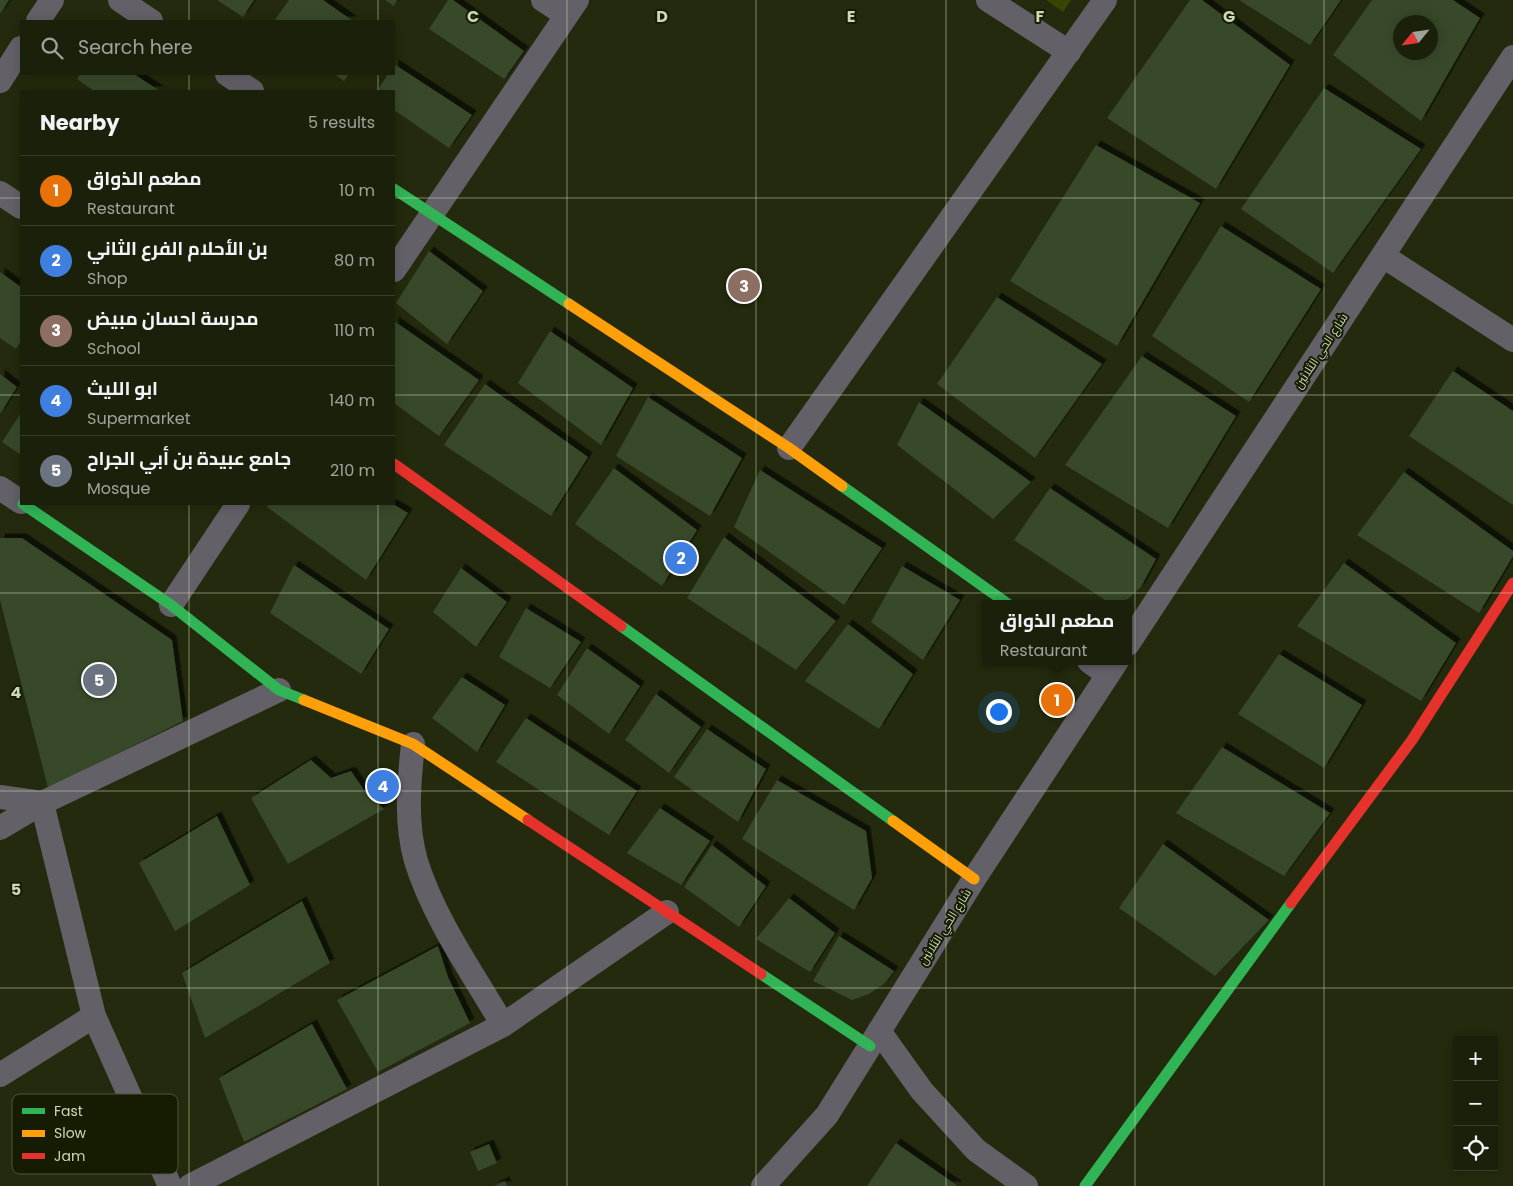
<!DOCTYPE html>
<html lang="en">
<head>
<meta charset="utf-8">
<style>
	:root { --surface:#1b200a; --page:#282d18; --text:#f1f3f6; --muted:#a0a39c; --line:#393e2b; --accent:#8c9099 }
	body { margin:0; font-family:Poppins,Cairo,sans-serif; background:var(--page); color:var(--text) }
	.controls { position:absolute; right:15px; bottom:15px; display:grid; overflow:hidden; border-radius:0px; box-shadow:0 2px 12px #0003 }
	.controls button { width:45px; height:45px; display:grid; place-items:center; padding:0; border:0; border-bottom:1px solid var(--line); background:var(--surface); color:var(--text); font:25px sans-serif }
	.compass { position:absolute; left:1393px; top:15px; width:45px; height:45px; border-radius:50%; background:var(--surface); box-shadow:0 2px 12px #0003; rotate:241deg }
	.you { position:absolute; left:998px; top:711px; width:18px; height:18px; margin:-12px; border:4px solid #fff; border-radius:50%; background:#1a73e8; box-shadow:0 0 0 8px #1a73e833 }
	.badge { display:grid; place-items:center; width:32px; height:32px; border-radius:50%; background:var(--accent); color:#fff; font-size:16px; font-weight:700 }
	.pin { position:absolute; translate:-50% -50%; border:2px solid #fff; box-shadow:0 1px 5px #0006 }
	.popup { position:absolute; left:982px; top:600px; width:150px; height:65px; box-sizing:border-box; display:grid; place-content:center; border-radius:0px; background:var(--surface); filter:drop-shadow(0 1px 4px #0005); font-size:16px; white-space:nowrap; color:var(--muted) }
	.popup b { font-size:19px; color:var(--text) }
	.popup::after { content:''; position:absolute; left:50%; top:100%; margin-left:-10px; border:10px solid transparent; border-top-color:var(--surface) }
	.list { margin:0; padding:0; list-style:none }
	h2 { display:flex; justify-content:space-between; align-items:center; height:65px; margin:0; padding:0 20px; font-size:21px }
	h2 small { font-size:16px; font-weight:400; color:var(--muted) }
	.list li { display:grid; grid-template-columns:32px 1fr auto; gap:15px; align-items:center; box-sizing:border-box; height:70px; padding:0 20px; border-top:1px solid var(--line) }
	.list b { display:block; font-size:19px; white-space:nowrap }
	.list p { margin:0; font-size:16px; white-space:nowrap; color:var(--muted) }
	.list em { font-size:16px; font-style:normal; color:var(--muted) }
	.icon { flex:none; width:28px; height:28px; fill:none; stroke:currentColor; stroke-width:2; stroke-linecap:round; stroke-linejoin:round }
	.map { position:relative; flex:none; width:1513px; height:1186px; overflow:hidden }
	.search { position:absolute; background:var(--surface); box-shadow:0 2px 12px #0003; left:20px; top:20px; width:375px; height:55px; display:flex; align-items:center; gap:12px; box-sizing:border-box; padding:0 18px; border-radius:0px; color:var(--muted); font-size:19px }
	.panel { position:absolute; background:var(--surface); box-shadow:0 2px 12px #0003; left:20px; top:90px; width:375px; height:415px; border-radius:0px }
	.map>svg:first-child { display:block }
	.green { fill:#364503 }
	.building { fill:#37482a; fill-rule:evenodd; filter:url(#shadow) }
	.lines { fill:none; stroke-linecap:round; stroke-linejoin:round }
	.street { stroke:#646068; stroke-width:24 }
	.fast { stroke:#30b455; stroke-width:11 }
	.slow { stroke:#ff9f0a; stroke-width:11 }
	.jam { stroke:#e5322d; stroke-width:11 }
	.grid { fill:none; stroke:#cdd9b6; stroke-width:1; stroke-opacity:0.55 }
	.labels { text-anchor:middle; stroke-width:4; stroke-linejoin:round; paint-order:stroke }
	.street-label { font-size:12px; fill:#cdd9b6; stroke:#151c02 }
	.key { fill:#151c02; stroke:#4c5538; stroke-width:1 }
	.key-label { font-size:14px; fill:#cdd9b6 }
	.grid-label { font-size:16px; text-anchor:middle; font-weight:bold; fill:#cdd9b6; stroke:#151c02; stroke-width:4; stroke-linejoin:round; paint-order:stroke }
</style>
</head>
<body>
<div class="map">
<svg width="1513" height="1186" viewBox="0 0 1513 1186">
	<defs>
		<filter id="shadow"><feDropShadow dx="4.5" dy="-4.5" stdDeviation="0" flood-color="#0009"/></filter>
	</defs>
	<rect width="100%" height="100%" fill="#242a0d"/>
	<!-- green -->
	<path class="green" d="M 1046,0 L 1071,0 L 1063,12 Z"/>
	<!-- building -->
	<path class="building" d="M 0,0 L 9,0 L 0,14 Z
		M 217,0 L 254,0 L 243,17 Z
		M 289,0 L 323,0 L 353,21 L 274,21 Z
		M 385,0 L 397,0 L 394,6 Z
		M 448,0 L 453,0 L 524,51 L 504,79 L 429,29 Z
		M 1190,0 L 1202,0 L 1290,65 L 1216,189 L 1107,118 Z
		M 1239,0 L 1341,0 L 1310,45 Z
		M 1372,0 L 1453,0 L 1480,18 L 1421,121 L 1333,55 ZM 1400,22 L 1430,22 L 1430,52 L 1400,52 Z
		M 394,64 L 472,115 L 449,148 L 394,110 L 394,91 L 377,91 L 388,74 L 394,74 Z
		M 80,74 L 134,74 L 160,91 L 94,91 L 77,79 Z
		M 334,74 L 349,74 L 344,81 Z
		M 1324,88 L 1421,149 L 1333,273 L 1241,209 Z
		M 1096,145 L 1200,203 L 1117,346 L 1010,281 Z
		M 1221,226 L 1321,289 L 1249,402 L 1152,336 Z
		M 429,251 L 483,291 L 447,344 L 396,303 Z
		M 0,272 L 21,287 L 21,341 L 16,349 L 0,338 Z
		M 997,297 L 1102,364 L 1035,458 L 937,384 Z
		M 394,321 L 479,380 L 439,436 L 394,403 Z
		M 550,331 L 633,388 L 601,445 L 518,383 Z
		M 1142,356 L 1236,416 L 1168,528 L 1065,465 Z
		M 1453,371 L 1513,411 L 1513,505 L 1409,436 Z
		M 0,374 L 17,387 L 0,414 Z
		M 485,384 L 588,457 L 551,516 L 444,445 Z
		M 648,397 L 742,458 L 710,516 L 616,456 Z
		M 919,402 L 1031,482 L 993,519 L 897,445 Z
		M 21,413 L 21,455 L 2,442 Z
		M 614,468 L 697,530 L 662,586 L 575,524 Z
		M 760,470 L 882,548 L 844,605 L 734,527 Z
		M 1404,472 L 1513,551 L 1513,556 L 1479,613 L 1357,535 Z
		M 1050,488 L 1156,559 L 1141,587 L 1128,599 L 1111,604 L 1014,540 Z
		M 268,504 L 393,504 L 408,513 L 366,580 L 267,507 Z
		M 724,537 L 836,621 L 796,670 L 687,598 Z
		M 0,538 L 22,538 L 172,640 L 183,721 L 48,788 L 0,600 Z
		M 1344,563 L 1456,643 L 1421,701 L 1297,626 Z
		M 294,565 L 389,629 L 361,674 L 270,613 Z
		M 902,566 L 960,600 L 923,660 L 871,622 Z
		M 461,568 L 507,602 L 476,647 L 433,612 Z
		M 526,608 L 581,642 L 550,688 L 499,657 Z
		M 848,624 L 913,674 L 879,729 L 805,681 Z
		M 587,648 L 640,686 L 609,734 L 557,695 Z
		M 1279,654 L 1362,705 L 1324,768 L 1238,714 Z
		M 462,677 L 505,705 L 477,752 L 432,718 Z
		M 656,694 L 701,727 L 669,773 L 625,740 Z
		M 526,718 L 637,791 L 609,835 L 496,762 Z
		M 707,729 L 766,769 L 738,822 L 674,777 Z
		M 1222,747 L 1330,813 L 1284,876 L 1176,813 Z
		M 311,760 L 331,778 L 351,771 L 364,790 L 384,809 L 288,864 L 251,798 Z
		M 777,780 L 866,831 L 872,878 L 854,910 L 742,839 Z
		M 660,808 L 710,841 L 681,885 L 627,853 Z
		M 217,816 L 250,885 L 175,931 L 139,863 Z
		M 1163,844 L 1269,920 L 1215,976 L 1119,908 Z
		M 712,845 L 766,886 L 739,927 L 684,887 Z
		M 789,898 L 835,933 L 810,972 L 756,939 Z
		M 302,901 L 330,963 L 205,1038 L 182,973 Z
		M 839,936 L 894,971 L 885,983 L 869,994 L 852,1000 L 813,981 Z
		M 438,946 L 448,977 L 470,1023 L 378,1072 L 337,1000 Z
		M 312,1024 L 347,1089 L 244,1142 L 219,1078 Z
		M 896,1143 L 958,1186 L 867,1186 Z
		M 489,1144 L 497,1163 L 478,1171 L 470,1152 Z
		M 505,1181 L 507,1186 L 494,1186 Z"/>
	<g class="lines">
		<!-- street -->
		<path class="street" d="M 120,0 L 151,21
			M 543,0 L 566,15
			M 988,0 L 1069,52
			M 38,21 L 52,0
			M 227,74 L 252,91
			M 0,81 L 21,48
			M 0,193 L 21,207
			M 1383,256 L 1513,340
			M 394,270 L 577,0
			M 789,448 L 1105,0
			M 0,488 L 21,502
			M 171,605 L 238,504
			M 1128,644 L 1513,57
			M 1089,661 L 1108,675
			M 413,744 C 409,782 405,823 416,861 C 434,919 472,972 503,1025
			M 0,797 L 42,803 L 94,1016 L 170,1186
			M 0,828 L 42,803 L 279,690
			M 879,1031 L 922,1091 L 976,1150 L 1026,1186
			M 0,1075 L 94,1016
			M 190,1186 L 503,1025 L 667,912
			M 763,1186 L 827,1115 L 974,879 L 1117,661"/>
		<!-- fast -->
		<path class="fast" d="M 394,189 L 569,304
			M 842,486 L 1008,604
			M 23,504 L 171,605 L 279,690 L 304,700
			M 621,626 L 893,821
			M 761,974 L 870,1046
			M 1085,1186 L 1291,903"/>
		<!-- slow -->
		<path class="slow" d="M 569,304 L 789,448 L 842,486
			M 304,700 L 413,744 L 528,820
			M 893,821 L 974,879"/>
		<!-- jam -->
		<path class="jam" d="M 394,464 L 621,626
			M 528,820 L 761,974
			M 1291,903 L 1412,740 L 1513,583"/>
	</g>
	<!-- grid -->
	<path class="grid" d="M 189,0 L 189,21M 378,0 L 378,21M 567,0 L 567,1186M 756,0 L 756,1186M 946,0 L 946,1186M 1135,0 L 1135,1186M 1324,0 L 1324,1186M 189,74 L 189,91M 378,74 L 378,91M 0,198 L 21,198M 394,198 L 1513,198M 0,395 L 21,395M 394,395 L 1513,395M 189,504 L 189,1186M 378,504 L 378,1186M 0,593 L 1513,593M 0,791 L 1513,791M 0,988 L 1513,988"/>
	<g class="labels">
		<!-- street labels -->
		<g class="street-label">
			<text transform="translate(1321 351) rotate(-57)" y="4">شارع الحي الثلاثين</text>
			<text transform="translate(945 927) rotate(-58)" y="4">شارع الحي الثلاثين</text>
		</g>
	</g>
	<!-- legend -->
	<rect x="12" y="1094" width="166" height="80" rx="8" class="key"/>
	<rect x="22" y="1108" width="23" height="6" fill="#30b455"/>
	<rect x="22" y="1130" width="23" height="7" fill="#ff9f0a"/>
	<rect x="22" y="1153" width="23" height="6" fill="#e5322d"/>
	<g class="key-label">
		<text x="54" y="1116">Fast</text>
		<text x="54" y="1138">Slow</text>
		<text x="54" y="1161">Jam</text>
	</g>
	<g class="grid-label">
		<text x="473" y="22">C</text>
		<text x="662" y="22">D</text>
		<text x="851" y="22">E</text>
		<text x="1040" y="22">F</text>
		<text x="1229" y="22">G</text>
		<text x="16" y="698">4</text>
		<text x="16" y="895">5</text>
	</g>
</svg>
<div class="controls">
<button>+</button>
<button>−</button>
<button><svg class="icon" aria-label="locate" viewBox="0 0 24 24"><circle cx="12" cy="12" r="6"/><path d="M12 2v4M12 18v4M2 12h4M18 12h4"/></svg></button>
</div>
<svg class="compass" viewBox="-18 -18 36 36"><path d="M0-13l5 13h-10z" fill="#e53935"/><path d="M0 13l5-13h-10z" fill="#a0a39c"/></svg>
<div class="you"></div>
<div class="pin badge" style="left:1057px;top:700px;background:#e8710a">1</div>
<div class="popup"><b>مطعم الذواق</b>Restaurant</div>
<div class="pin badge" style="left:681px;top:558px;background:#3f7fe0">2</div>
<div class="pin badge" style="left:744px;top:286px;background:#8d6e63">3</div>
<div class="pin badge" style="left:383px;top:786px;background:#3f7fe0">4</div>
<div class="pin badge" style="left:99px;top:680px;background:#6b7280">5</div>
<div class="search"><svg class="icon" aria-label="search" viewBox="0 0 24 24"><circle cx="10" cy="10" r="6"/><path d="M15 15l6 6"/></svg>Search here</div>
<section class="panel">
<h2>Nearby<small>5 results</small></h2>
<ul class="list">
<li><span class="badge" style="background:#e8710a">1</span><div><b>مطعم الذواق</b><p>Restaurant</p></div><em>10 m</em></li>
<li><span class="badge" style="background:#3f7fe0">2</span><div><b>بن الأحلام الفرع الثاني</b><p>Shop</p></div><em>80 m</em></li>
<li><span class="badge" style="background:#8d6e63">3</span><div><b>مدرسة احسان مبيض</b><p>School</p></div><em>110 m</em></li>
<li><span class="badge" style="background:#3f7fe0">4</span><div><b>ابو الليث</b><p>Supermarket</p></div><em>140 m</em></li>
<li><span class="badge" style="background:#6b7280">5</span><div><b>جامع عبيدة بن أبي الجراح</b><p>Mosque</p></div><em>210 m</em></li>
</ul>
</section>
</div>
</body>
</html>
